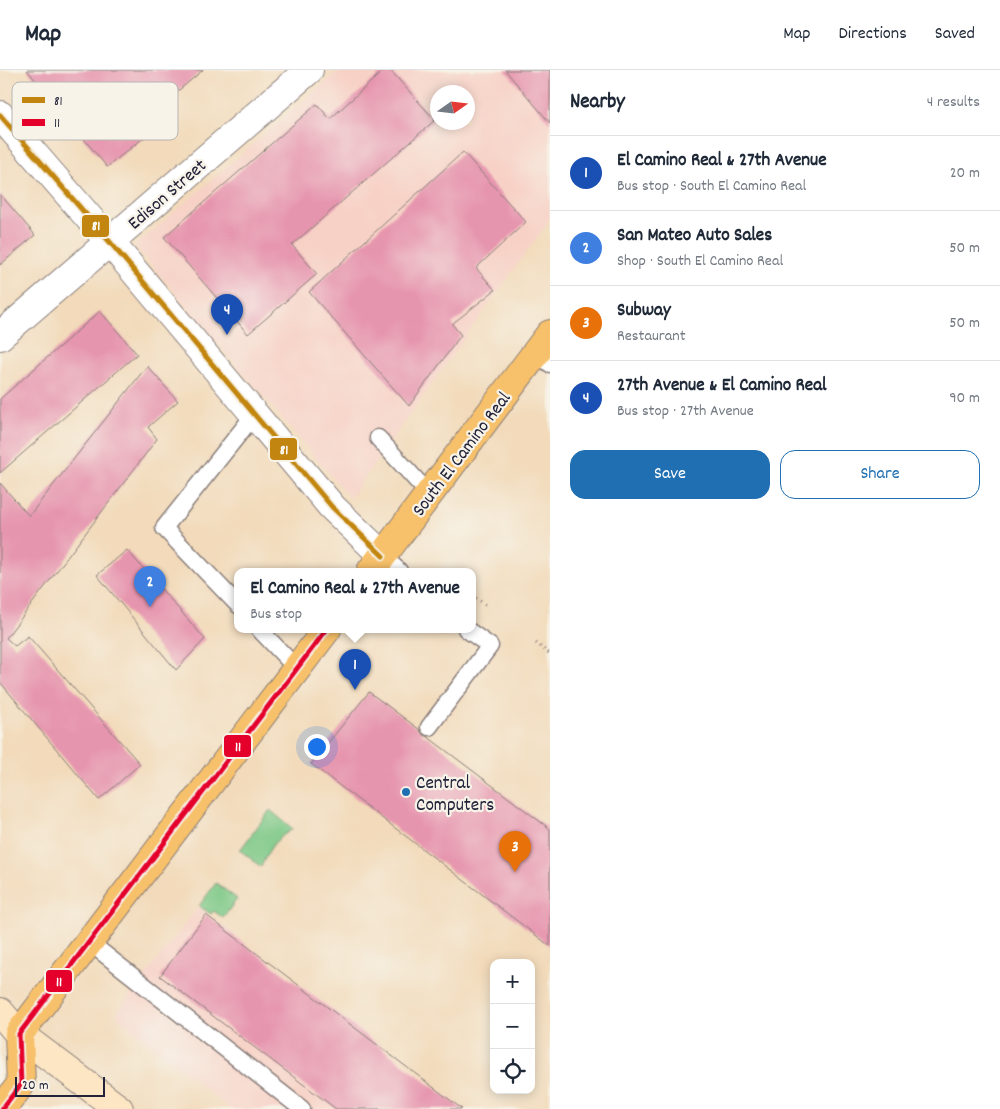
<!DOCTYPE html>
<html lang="en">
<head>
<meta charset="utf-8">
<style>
	:root { --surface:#fff; --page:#f2f2f3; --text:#1f2937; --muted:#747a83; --line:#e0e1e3; --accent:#1f6fb2 }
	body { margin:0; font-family:Dekko,sans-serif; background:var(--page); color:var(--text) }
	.controls { position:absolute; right:15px; bottom:15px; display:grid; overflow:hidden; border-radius:10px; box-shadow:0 2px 12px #0003 }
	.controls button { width:45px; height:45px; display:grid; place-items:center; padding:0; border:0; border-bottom:1px solid var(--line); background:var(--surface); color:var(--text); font:25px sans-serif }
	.compass { position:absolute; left:430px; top:15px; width:45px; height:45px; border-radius:50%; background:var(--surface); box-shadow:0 2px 12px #0003; rotate:76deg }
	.scale { position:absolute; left:15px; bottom:12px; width:90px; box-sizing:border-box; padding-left:5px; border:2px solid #22223b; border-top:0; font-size:14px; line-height:18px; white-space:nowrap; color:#22223b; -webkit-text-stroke:4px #f7f3e8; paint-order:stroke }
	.you { position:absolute; left:316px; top:676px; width:18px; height:18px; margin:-12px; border:4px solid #fff; border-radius:50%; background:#1a73e8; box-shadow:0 0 0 8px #1a73e833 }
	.badge { display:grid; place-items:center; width:32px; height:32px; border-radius:50%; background:var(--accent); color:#fff; font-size:16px; font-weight:700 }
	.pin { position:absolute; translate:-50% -41px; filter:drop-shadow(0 1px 2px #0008) }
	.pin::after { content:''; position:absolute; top:26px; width:18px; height:15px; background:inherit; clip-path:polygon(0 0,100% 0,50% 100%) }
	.popup { position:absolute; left:234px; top:498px; width:242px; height:65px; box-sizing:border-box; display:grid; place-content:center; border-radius:10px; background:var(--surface); filter:drop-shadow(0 1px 4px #0005); font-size:16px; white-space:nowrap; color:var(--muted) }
	.popup b { font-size:19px; color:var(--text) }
	.popup::after { content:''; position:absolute; left:50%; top:100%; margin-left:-10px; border:10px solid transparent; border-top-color:var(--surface) }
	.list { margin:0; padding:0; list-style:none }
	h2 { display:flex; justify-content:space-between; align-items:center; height:65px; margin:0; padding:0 20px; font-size:21px }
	h2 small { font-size:16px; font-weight:400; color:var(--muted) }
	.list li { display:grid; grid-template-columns:32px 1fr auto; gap:15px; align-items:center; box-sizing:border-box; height:75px; padding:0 20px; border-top:1px solid var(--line) }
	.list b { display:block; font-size:19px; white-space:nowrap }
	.list p { margin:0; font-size:16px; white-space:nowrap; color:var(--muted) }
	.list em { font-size:16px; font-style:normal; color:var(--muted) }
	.actions { display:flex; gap:10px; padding:15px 20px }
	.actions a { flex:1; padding:11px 0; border:1px solid var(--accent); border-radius:15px; text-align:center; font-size:18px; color:var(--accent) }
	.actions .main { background:var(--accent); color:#fff }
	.icon { flex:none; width:28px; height:28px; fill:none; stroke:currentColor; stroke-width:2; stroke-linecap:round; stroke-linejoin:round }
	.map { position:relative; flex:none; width:550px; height:1039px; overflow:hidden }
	header { display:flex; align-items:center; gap:30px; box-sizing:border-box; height:70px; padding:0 25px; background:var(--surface); border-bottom:1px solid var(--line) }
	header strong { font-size:24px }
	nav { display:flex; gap:28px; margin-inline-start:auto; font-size:18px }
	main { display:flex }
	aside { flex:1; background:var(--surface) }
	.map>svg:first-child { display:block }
	.built { fill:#f7d1c6; fill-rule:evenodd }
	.green { fill:#7dc886; stroke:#507560 }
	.building { fill:#e695ae }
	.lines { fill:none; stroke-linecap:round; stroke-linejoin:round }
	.lane-casing { stroke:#8a7e7a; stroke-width:19 }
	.street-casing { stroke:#8a7e7a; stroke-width:30 }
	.secondary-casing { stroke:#8a7e7a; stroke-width:30 }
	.primary-casing { stroke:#8a7e7a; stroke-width:30 }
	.path { stroke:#8a7e7a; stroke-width:3; stroke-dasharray:1 4; stroke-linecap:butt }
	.lane { stroke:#fff; stroke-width:16 }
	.street { stroke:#fff; stroke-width:28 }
	.secondary { stroke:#fce6c4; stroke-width:28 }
	.primary { stroke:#f7c06b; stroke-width:28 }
	.bus-1-casing { stroke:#f7f3e8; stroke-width:9 }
	.bus-2-casing { stroke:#f7f3e8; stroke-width:9 }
	.bus-1 { stroke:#c2850f; stroke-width:5 }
	.bus-2 { stroke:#e4002b; stroke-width:5 }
	.poi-dot { fill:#1f6fb2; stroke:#f7f3e8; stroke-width:2 }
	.labels { text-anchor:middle; stroke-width:4.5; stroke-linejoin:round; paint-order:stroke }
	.street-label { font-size:19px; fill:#22223b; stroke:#f7f3e8 }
	.poi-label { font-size:19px; fill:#22223b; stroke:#f7f3e8; text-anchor:start }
	.key { fill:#f7f3e8; stroke:#b7b4b4; stroke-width:1 }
	.key-label { font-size:14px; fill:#22223b }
	.line-badge { stroke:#f7f3e8; stroke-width:2 }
	.badge-label { font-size:14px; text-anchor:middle; font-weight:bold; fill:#fff }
</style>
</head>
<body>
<header>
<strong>Map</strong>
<nav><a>Map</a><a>Directions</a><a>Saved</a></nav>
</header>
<main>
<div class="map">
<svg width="550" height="1039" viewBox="0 0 550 1039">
	<rect width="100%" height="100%" fill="#f7f3e8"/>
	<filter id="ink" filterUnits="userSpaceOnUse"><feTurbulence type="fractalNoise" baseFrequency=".02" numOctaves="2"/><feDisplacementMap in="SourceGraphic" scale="10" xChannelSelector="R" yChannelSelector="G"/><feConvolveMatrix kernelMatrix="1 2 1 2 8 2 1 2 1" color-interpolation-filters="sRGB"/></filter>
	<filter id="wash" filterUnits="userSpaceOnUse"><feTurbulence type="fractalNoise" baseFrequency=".0096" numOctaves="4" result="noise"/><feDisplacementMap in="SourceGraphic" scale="20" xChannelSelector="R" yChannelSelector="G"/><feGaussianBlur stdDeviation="1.12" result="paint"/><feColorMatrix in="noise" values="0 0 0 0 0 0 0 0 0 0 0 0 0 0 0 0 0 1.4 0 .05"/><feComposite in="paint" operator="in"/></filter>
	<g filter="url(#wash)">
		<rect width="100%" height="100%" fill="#f2daba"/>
		<!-- built -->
		<path class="built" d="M 339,0 L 550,0 L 550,149 L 350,428 L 135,176 ZM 438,22 L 468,22 L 468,52 L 438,52 Z
			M 198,837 L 465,1039 L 230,1039 L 117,947 L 116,944 Z"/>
		<!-- green -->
		<path class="green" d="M 270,740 L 293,759 C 274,770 270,777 261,797 L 240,780 Z
			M 216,813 L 237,829 L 223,848 L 214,841 L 211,844 L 199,836 Z"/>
		<g id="blocks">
			<!-- building -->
			<path class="building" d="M 27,0 L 203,0 L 142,51 L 151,62 L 107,97 Z
				M 384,0 L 390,0 L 435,50 L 292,175 L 317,204 L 248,264 L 164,167 L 317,34 L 330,49 Z
				M 505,0 L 550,0 L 550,53 Z
				M 463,82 L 526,152 L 476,198 L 495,220 L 452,254 L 461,265 L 409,336 L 309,222 Z
				M 0,124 L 35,165 L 0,195 Z
				M 100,241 L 137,284 L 0,403 L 0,329 Z
				M 147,296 L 178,331 L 148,357 L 157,369 L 6,568 L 15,576 L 28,566 L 140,694 L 99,730 L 0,612 L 0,413 L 29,446 Z
				M 127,480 L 205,569 L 176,600 L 97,505 Z
				M 369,622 L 420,660 L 423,665 L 428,667 L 550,759 L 550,876 L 311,694 Z
				M 206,845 L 462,1039 L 336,1039 L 160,906 Z"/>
		</g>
	</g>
	<g filter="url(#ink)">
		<use href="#blocks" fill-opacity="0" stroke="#8a7e7a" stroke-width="1"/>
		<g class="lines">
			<defs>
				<path id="lane" d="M 536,282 L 550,294
					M 378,368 L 429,424
					M 383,486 L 399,501
					M 238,535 L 164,458 L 254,345
					M 259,559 L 297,599
					M 429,657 L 490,576 L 466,559
					M 89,872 L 302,1039"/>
				<path id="street" d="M 0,45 L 109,171 L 332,437 L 383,486
					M 0,266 L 309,0"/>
				<path id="secondary" d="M 0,942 L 19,964 L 119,1039"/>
				<path id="primary" d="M 371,501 L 550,264
					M 2,1039 L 21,1014 L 19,964 L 327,559"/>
			</defs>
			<!-- lane casing -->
			<use href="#lane" class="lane-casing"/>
			<!-- street casing -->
			<use href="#street" class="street-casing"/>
			<!-- secondary casing -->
			<use href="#secondary" class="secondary-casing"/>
			<!-- primary casing -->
			<use href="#primary" class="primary-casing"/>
			<!-- path -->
			<path class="path" d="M 472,525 L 487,536
				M 536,573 L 550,584"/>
			<!-- lane -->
			<use href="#lane" class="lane"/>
			<!-- street -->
			<use href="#street" class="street"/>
			<!-- secondary -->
			<use href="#secondary" class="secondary"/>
			<!-- primary -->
			<use href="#primary" class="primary"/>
			<defs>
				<path id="bus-1" d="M 0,45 L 109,171 L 332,437 L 383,486"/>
				<path id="bus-2" d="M 2,1039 L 21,1014 L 19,964 L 327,559"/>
			</defs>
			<!-- bus-1 casing -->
			<use href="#bus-1" class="bus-1-casing"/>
			<!-- bus-2 casing -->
			<use href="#bus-2" class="bus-2-casing"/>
			<!-- bus-1 -->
			<use href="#bus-1" class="bus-1"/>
			<!-- bus-2 -->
			<use href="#bus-2" class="bus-2"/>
		</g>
	</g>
	<!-- markers -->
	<circle class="poi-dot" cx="406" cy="722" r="5"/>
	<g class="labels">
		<!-- street labels -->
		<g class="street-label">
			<text transform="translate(166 123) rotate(-41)" y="7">Edison Street</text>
			<text transform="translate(460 383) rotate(-53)" y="7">South El Camino Real</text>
		</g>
		<!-- poi labels -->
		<g class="poi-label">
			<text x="416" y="718">Central<tspan x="416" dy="22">Computers</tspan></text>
		</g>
	</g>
	<!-- legend -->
	<rect x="12" y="12" width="166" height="58" rx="8" class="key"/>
	<rect x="22" y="27" width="23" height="6" fill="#c2850f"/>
	<rect x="22" y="49" width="23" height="7" fill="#e4002b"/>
	<g class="key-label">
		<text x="54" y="35">81</text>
		<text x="54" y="57">11</text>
	</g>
	<g class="line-badge">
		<rect x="81" y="144" width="29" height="24" rx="5" fill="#c2850f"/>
		<rect x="269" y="367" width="29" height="24" rx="5" fill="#c2850f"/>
		<rect x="223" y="664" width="29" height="24" rx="5" fill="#e4002b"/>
		<rect x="45" y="899" width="28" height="24" rx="5" fill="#e4002b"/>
	</g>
	<g class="badge-label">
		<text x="96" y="160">81</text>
		<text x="284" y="384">81</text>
		<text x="238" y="681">11</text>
		<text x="59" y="916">11</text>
	</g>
</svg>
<div class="controls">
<button>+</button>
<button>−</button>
<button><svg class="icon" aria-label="locate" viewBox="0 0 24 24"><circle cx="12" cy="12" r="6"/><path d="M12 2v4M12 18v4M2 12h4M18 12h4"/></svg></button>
</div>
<svg class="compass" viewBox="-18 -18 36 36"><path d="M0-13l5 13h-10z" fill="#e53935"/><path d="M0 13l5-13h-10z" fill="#747a83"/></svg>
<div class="scale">20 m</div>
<div class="you"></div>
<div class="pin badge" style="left:355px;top:620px;background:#1a4fb4">1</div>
<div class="popup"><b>El Camino Real &amp; 27th Avenue</b>Bus stop</div>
<div class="pin badge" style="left:150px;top:537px;background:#3f7fe0">2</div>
<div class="pin badge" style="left:515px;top:802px;background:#e8710a">3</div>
<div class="pin badge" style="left:227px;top:265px;background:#1a4fb4">4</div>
</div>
<aside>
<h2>Nearby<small>4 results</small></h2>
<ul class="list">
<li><span class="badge" style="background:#1a4fb4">1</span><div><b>El Camino Real &amp; 27th Avenue</b><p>Bus stop · South El Camino Real</p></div><em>20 m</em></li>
<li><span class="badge" style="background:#3f7fe0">2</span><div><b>San Mateo Auto Sales</b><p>Shop · South El Camino Real</p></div><em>50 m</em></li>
<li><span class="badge" style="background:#e8710a">3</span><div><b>Subway</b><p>Restaurant</p></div><em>50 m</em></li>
<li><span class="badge" style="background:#1a4fb4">4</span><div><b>27th Avenue &amp; El Camino Real</b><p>Bus stop · 27th Avenue</p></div><em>90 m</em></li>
</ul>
<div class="actions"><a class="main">Save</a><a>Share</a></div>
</aside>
</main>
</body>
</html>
